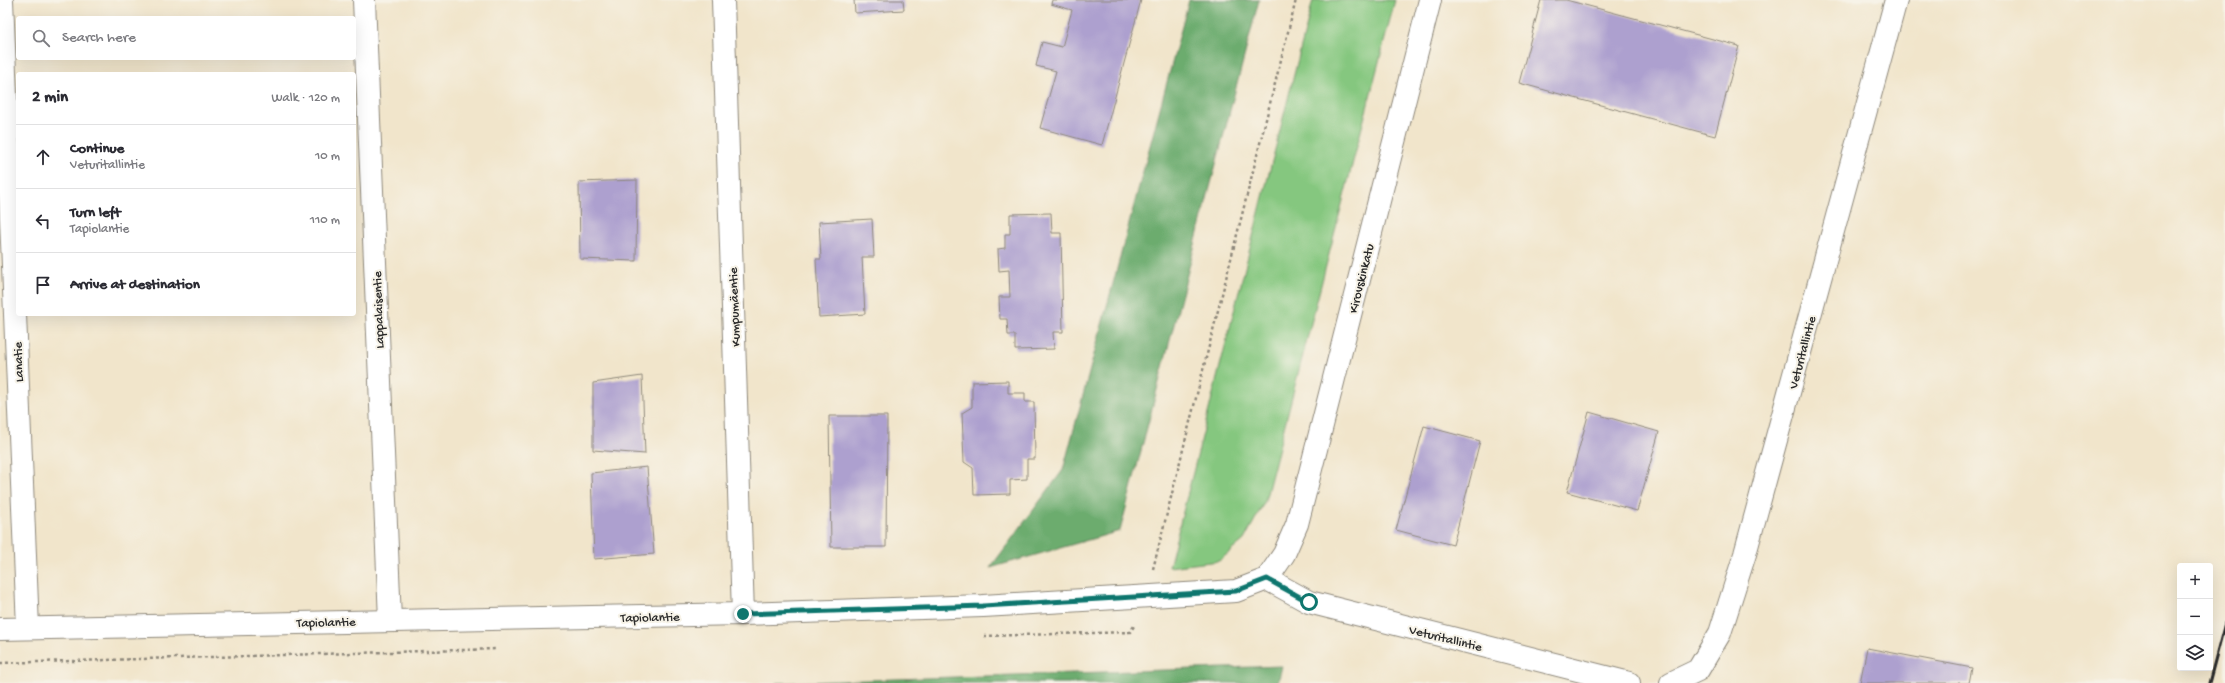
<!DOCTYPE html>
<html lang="en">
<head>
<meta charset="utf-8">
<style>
	:root { --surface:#fff; --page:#f2f2f3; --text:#2b2b33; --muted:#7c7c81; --line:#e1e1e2 }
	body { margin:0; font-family:"Gochi Hand",sans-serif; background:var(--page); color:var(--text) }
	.controls { position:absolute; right:12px; bottom:12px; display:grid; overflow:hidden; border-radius:4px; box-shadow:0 4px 16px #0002 }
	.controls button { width:36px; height:36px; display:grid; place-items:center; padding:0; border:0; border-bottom:1px solid var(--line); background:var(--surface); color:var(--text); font:20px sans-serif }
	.stop { position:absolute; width:12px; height:12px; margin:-9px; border:3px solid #0f766e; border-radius:50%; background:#fff }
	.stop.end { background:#0f766e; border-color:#fff; box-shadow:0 1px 4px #0008 }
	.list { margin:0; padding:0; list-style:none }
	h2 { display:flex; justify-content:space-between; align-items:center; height:52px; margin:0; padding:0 16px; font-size:17px }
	h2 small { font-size:13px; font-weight:400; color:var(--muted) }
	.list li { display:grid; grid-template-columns:26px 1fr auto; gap:12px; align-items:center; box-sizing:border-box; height:64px; padding:0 16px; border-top:1px solid var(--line) }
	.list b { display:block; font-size:15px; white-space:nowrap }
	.list p { margin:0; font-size:13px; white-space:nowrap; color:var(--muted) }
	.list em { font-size:13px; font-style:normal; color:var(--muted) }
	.icon { flex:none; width:22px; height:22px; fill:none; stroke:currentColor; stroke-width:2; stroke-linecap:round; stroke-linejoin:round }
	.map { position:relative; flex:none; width:2225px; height:683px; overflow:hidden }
	.search { position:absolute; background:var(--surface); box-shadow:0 4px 16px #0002; left:16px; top:16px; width:340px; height:44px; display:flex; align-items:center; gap:10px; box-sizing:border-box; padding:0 14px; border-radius:4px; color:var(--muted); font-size:15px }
	.panel { position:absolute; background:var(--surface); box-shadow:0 4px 16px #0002; left:16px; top:72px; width:340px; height:244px; border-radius:4px }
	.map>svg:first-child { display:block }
	.green { fill:#85c77f; stroke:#587955 }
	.forest { fill:#6cac6e; stroke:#4c6c4c }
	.building { fill:#ada0cf }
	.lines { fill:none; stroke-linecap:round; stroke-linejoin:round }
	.street-casing { stroke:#8e887b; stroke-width:24 }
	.secondary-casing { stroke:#8e887b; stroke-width:24 }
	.path { stroke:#8e887b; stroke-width:2.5; stroke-dasharray:3 3; stroke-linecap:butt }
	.street { stroke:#fff; stroke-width:22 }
	.secondary { stroke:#fff; stroke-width:22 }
	.rail { stroke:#2b2b2b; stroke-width:3 }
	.route { stroke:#0f766e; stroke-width:5 }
	.labels { text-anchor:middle; stroke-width:4; stroke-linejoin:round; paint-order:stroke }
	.street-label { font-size:13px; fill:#2b2b2b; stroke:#f7f3e8 }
</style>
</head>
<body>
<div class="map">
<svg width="2225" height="683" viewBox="0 0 2225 683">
	<rect width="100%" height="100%" fill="#f7f3e8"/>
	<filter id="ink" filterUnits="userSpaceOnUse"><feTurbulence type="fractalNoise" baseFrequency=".025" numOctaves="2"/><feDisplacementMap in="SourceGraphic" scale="8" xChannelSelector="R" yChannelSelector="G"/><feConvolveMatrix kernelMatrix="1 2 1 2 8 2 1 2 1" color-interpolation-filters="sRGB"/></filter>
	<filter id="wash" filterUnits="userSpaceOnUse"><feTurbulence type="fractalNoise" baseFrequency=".012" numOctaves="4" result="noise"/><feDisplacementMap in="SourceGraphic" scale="16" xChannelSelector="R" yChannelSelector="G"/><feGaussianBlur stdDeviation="0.9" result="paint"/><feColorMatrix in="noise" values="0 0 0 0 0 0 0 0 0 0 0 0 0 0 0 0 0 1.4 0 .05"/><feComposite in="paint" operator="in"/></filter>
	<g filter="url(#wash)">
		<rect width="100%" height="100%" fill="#f1e5cb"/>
		<!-- green -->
		<path class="green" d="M 1313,0 L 1395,0 L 1265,501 L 1244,540 L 1219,561 L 1169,567 Z"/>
		<!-- forest -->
		<path class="forest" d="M 1189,0 L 1259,0 L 1120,531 L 990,568 L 1063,470 Z
			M 1282,666 L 1278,683 L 776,683 Z"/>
		<g id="blocks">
			<!-- building -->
			<path class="building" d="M 854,0 L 903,0 L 904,10 L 855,13 Z
				M 1052,0 L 1141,0 L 1102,145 L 1040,128 L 1056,71 L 1036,66 L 1042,42 L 1062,47 L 1072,10 L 1051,4 Z
				M 1541,0 L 1566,0 L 1739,46 L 1715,136 L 1519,83 Z
				M 637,180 L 636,261 L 580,259 L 579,182 Z
				M 1051,213 L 1052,233 L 1061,233 L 1063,332 L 1053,332 L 1054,349 L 1015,350 L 1015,335 L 1008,335 L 1007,319 L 1000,319 L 999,297 L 1010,297 L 1009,270 L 999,271 L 998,249 L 1005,248 L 1005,234 L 1010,234 L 1010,214 Z
				M 872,219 L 874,257 L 862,257 L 865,314 L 819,317 L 816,259 L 821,259 L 819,222 Z
				M 642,376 L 645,454 L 593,450 L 593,383 Z
				M 1008,381 L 1008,393 L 1025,393 L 1025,402 L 1034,402 L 1035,459 L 1027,459 L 1027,479 L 1010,480 L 1010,494 L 974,495 L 973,468 L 964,462 L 962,413 L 972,407 L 972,382 Z
				M 1589,412 L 1659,432 L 1637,511 L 1567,492 Z
				M 829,416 L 887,416 L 886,547 L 831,547 Z
				M 1424,426 L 1480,441 L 1453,545 L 1396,530 Z
				M 647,467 L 654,554 L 594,559 L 591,473 Z
				M 1867,648 L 1972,668 L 1969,683 L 1860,683 Z"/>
		</g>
	</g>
	<g filter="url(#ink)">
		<use href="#blocks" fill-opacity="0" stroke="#8e887b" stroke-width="1"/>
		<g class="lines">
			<defs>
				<path id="street" d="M 2,0 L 28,628
					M 364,0 L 390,620
					M 723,0 L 743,614
					M 1267,579 L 1309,602 L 1629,683
					M 1671,683 L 1698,670 L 1720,633 L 1745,554 L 1896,0"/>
				<path id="secondary" d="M 0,629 L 743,614 L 983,606 L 1236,591 L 1267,579 L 1284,554 L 1297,524 L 1430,0"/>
			</defs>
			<!-- street casing -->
			<use href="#street" class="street-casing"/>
			<!-- secondary casing -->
			<use href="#secondary" class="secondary-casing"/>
			<!-- path -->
			<path class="path" d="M 1153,569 L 1296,0
				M 984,636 L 1130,632 L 1134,626
				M 0,663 L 497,649"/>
			<!-- street -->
			<use href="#street" class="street"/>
			<!-- secondary -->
			<use href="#secondary" class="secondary"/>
			<!-- rail -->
			<path class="rail" d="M 2209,683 L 2225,623"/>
		</g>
	</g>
	<g class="lines" filter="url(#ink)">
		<!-- route -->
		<path class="route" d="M 743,614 L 983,606 L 1236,591 L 1267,579 L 1309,602"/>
	</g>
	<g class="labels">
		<!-- street labels -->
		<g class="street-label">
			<text transform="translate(1360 278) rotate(-76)" y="5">Kirovskinkatu</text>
			<text transform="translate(733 307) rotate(-92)" y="5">Kumpumäentie</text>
			<text transform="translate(377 310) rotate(-92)" y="5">Lappalaisentie</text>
			<text transform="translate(1801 352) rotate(-75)" y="5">Veturitallintie</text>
			<text transform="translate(17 362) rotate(-92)" y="5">Lanatie</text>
			<text transform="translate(650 616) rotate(-1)" y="5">Tapiolantie</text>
			<text transform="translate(326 621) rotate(-1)" y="5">Tapiolantie</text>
			<text transform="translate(1446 637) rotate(14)" y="5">Veturitallintie</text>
		</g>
	</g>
</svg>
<div class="controls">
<button>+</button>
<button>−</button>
<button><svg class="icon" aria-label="layers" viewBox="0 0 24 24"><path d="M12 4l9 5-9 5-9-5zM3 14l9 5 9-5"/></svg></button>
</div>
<div class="stop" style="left:1309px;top:602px"></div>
<div class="stop end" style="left:743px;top:614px"></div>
<div class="search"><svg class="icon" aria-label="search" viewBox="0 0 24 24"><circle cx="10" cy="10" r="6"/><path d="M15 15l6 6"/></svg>Search here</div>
<section class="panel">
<h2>2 min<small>Walk · 120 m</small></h2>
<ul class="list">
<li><svg class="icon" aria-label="ahead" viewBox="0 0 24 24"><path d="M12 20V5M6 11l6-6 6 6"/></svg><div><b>Continue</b><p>Veturitallintie</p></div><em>10 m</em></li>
<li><svg class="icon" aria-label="left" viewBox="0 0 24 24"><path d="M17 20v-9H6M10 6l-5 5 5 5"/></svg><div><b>Turn left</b><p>Tapiolantie</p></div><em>110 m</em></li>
<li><svg class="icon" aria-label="arrive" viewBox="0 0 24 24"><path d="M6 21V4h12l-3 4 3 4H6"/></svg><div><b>Arrive at destination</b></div></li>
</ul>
</section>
</div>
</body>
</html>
